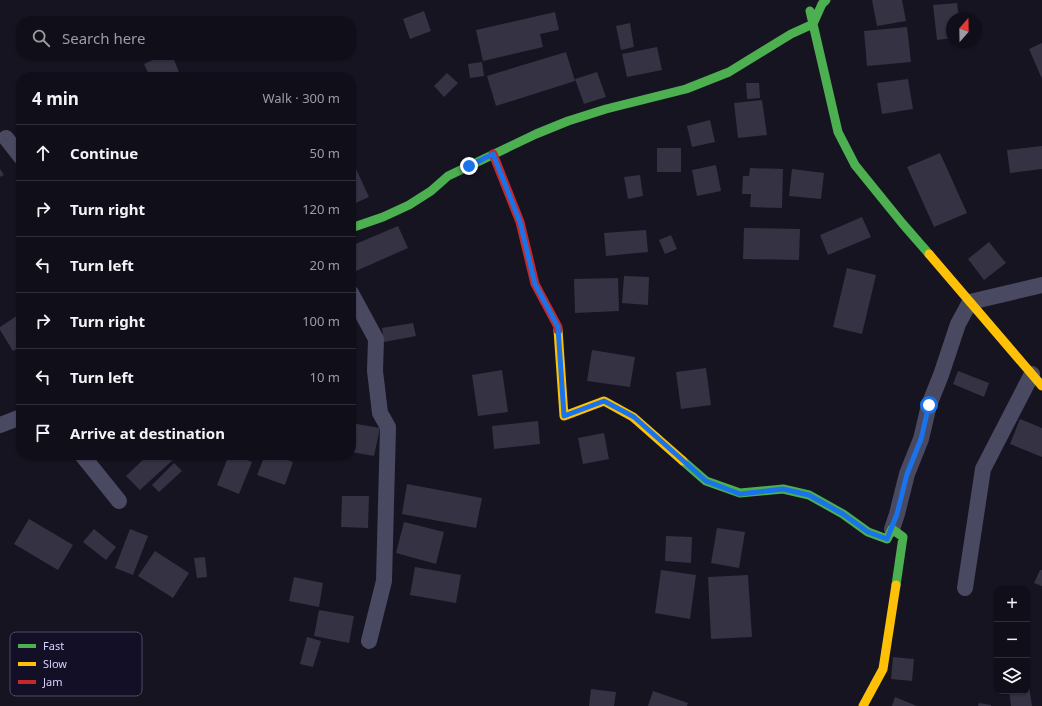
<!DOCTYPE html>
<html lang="en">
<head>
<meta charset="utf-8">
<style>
	:root { --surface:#100f19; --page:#1e1d26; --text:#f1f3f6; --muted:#9c9ca2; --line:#302f38 }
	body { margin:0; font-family:"Noto Sans",sans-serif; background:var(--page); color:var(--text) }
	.controls { position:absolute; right:12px; bottom:12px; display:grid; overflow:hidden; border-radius:8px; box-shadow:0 1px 3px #0004 }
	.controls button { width:36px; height:36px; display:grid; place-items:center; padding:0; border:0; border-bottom:1px solid var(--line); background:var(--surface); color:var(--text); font:20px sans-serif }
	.compass { position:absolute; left:946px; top:12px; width:36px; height:36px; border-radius:50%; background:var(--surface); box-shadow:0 1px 3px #0004; rotate:20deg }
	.stop { position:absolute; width:12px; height:12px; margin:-9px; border:3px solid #1a73e8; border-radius:50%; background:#fff }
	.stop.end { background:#1a73e8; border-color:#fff; box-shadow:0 1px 4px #0008 }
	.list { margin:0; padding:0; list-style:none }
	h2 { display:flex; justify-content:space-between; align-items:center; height:52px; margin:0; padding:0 16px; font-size:17px }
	h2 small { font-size:13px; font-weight:400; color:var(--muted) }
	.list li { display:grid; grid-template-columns:26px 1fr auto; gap:12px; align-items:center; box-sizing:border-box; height:56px; padding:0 16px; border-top:1px solid var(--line) }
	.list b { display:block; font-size:15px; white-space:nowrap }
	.list em { font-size:13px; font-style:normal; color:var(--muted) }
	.icon { flex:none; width:22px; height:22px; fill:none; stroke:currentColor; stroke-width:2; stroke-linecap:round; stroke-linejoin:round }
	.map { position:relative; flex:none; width:1042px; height:706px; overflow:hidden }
	.search { position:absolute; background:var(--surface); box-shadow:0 1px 3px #0004; left:16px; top:16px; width:340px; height:44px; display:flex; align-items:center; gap:10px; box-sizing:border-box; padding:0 14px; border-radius:16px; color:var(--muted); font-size:15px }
	.panel { position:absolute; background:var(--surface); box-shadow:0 1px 3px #0004; left:16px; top:72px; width:340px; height:388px; border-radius:16px }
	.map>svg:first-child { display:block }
	.building { fill:#343243 }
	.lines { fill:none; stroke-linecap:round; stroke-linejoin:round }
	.street { stroke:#4a4962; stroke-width:16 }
	.fast { stroke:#4caf50; stroke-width:9 }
	.slow { stroke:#ffc107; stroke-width:9 }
	.jam { stroke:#c62828; stroke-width:9 }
	.route { stroke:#1a73e8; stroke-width:5 }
	.key { fill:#130f26; stroke:#4e4a67; stroke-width:1 }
	.key-label { font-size:11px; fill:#d9d4ff }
</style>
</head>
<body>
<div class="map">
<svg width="1042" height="706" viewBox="0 0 1042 706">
	<rect width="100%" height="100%" fill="#161421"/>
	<!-- building -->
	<path class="building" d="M 872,0 L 902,0 L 906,21 L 877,26 Z
		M 957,3 L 959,18 L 952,18 L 952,38 L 937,40 L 933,5 Z
		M 424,11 L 431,31 L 410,39 L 403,19 Z
		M 555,12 L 559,30 L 540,34 L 543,47 L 483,61 L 476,30 Z
		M 630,23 L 634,47 L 621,50 L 616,26 Z
		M 907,27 L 911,62 L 867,66 L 864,31 Z
		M 1042,43 L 1042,79 L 1029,49 Z
		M 657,47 L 662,70 L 627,77 L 622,54 Z
		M 566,52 L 575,81 L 496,106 L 487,76 Z
		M 164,55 L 172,55 L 181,77 L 150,77 L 144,64 Z
		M 482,62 L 484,76 L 470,78 L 468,64 Z
		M 597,72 L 606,97 L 584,104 L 575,79 Z
		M 447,73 L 458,83 L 444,97 L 434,86 Z
		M 908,79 L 913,109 L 882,114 L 877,83 Z
		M 746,83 L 759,83 L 760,98 L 747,99 Z
		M 762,100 L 767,135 L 738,138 L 734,103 Z
		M 710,120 L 715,142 L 692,147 L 687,126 Z
		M 1042,146 L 1042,169 L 1010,173 L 1007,150 Z
		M 657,148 L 681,148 L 681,172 L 657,172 Z
		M 940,153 L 967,213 L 934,227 L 907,167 Z
		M 351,158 L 369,197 L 351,205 Z
		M 716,165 L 721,191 L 697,196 L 692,170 Z
		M 750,168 L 783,169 L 782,208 L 750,207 L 751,194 L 742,194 L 743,176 L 749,176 Z
		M 0,169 L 4,175 L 0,177 Z
		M 792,169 L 824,173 L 821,199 L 789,196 Z
		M 640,175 L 643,196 L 628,199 L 624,177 Z
		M 862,217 L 871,237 L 828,255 L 820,235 Z
		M 398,226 L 408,248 L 356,271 L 351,260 L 351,246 Z
		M 744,228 L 800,229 L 799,260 L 743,259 Z
		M 646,230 L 648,252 L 606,256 L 604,233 Z
		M 671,235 L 677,249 L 665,254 L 659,240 Z
		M 989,242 L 1006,263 L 984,280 L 968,259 Z
		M 847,268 L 876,275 L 862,334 L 833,327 Z
		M 624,276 L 649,277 L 648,305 L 622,303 Z
		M 618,278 L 619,311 L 575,313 L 574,279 Z
		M 21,313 L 21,346 L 13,351 L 0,330 L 0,327 Z
		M 413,323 L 416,336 L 384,342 L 382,328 Z
		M 592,350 L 635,357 L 630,387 L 587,381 Z
		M 706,368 L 711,405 L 681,409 L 676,372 Z
		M 502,370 L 508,412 L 478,416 L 472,375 Z
		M 958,371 L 989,383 L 984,397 L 953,384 Z
		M 1020,419 L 1042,428 L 1042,457 L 1010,444 Z
		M 538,421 L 540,444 L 494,449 L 492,426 Z
		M 351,423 L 380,428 L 374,456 L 351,452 Z
		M 604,433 L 609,459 L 583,464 L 578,438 Z
		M 148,455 L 170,455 L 174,459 L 140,490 L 126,476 Z
		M 229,455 L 235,455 L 252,462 L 239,494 L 217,485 Z
		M 265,455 L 274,455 L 293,462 L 285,485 L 257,475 Z
		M 174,463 L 182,471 L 159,492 L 152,485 Z
		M 407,484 L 482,498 L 476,528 L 402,514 Z
		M 342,496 L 369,496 L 368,528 L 341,527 Z
		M 29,519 L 73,545 L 58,570 L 14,544 Z
		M 404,522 L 444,532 L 436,564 L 396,553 Z
		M 717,528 L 745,532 L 739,568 L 711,563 Z
		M 94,529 L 116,547 L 106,560 L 83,542 Z
		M 130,529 L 148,536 L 133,575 L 115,568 Z
		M 666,536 L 692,537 L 691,563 L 665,561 Z
		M 155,551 L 189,573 L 173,598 L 138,576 Z
		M 205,557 L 207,577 L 197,578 L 194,558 Z
		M 415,567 L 461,575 L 456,603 L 410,595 Z
		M 661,570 L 696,575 L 690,619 L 655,613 Z
		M 1040,570 L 1042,570 L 1042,586 L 1034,583 Z
		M 748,575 L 752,637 L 711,639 L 708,577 Z
		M 294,577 L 323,583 L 319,607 L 289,601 Z
		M 319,610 L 354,616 L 349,643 L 314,636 Z
		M 307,637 L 321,641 L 313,667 L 300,664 Z
		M 893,657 L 914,659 L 912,681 L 891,679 Z
		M 1027,686 L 1029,686 L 1032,706 L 1011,706 L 1009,691 L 1027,691 Z
		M 591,689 L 616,692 L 614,706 L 589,706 Z
		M 653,691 L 688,703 L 687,706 L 648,706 Z
		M 895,697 L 917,706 L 892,706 Z
		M 979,703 L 991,705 L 991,706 L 978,706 Z"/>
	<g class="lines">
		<!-- street -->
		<path class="street" d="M 6,138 L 21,157
			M 351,293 L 376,339 L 375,371 L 380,413 L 388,427 L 384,581 L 369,641
			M 0,425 L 21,417
			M 82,455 L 119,501
			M 892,529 L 897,514 L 907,474 L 921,439 L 929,405 L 941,375 L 958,324 L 970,302 L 1042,285
			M 965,588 L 983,469 L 1032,374"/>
		<!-- fast -->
		<path class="fast" d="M 810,11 L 838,132 L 855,165 L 902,223 L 929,254
			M 351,228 L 383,217 L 409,205 L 431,191 L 448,176 L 536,134 L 568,121 L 606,109 L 686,89 L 729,72 L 791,34 L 813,24 L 822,4 L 826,0
			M 683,461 L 706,481 L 740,493 L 783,489 L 809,495 L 843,514 L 868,532 L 887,539 L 892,529 L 903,537 L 896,585"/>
		<!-- slow -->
		<path class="slow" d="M 929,254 L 1042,386
			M 558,330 L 564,416 L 604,401 L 633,417 L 683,461
			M 863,706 L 883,669 L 896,585"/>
		<!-- jam -->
		<path class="jam" d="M 493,154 L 520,222 L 535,284 L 558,327 L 558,330"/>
	</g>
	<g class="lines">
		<!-- route -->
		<path class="route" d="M 469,166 L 493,154 L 520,222 L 535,284 L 558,327 L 564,416 L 604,401 L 634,417 L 706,481 L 740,494 L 783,489 L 809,495 L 843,514 L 868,532 L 887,539 L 897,514 L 907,474 L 921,439 L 929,405"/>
	</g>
	<!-- legend -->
	<rect x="10" y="632" width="132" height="64" rx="6" class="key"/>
	<rect x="18" y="644" width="18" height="4" fill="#4caf50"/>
	<rect x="18" y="662" width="18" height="4" fill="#ffc107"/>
	<rect x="18" y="680" width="18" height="4" fill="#c62828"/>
	<g class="key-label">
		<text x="43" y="650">Fast</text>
		<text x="43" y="668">Slow</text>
		<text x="43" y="686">Jam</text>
	</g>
</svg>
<div class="controls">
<button>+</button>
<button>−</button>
<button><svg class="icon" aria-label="layers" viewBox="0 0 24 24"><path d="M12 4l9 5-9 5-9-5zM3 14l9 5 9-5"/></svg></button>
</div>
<svg class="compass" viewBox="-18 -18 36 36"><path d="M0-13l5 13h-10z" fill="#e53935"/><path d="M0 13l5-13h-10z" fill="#9c9ca2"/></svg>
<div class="stop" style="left:929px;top:405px"></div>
<div class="stop end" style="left:469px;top:166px"></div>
<div class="search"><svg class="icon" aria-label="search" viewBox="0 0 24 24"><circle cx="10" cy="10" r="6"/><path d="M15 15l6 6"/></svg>Search here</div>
<section class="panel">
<h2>4 min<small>Walk · 300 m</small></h2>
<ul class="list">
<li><svg class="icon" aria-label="ahead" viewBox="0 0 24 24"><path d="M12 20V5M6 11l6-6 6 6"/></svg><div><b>Continue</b></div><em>50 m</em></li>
<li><svg class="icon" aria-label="right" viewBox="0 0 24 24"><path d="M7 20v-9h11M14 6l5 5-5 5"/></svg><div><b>Turn right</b></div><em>120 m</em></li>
<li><svg class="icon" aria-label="left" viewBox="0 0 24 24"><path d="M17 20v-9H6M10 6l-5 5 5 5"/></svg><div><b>Turn left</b></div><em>20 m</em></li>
<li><svg class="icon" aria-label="right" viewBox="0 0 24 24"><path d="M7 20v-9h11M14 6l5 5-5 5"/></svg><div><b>Turn right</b></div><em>100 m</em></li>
<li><svg class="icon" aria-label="left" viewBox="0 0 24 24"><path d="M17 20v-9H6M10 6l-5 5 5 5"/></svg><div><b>Turn left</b></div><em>10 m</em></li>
<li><svg class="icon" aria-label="arrive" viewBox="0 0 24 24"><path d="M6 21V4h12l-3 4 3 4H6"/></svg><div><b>Arrive at destination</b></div></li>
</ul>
</section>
</div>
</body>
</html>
